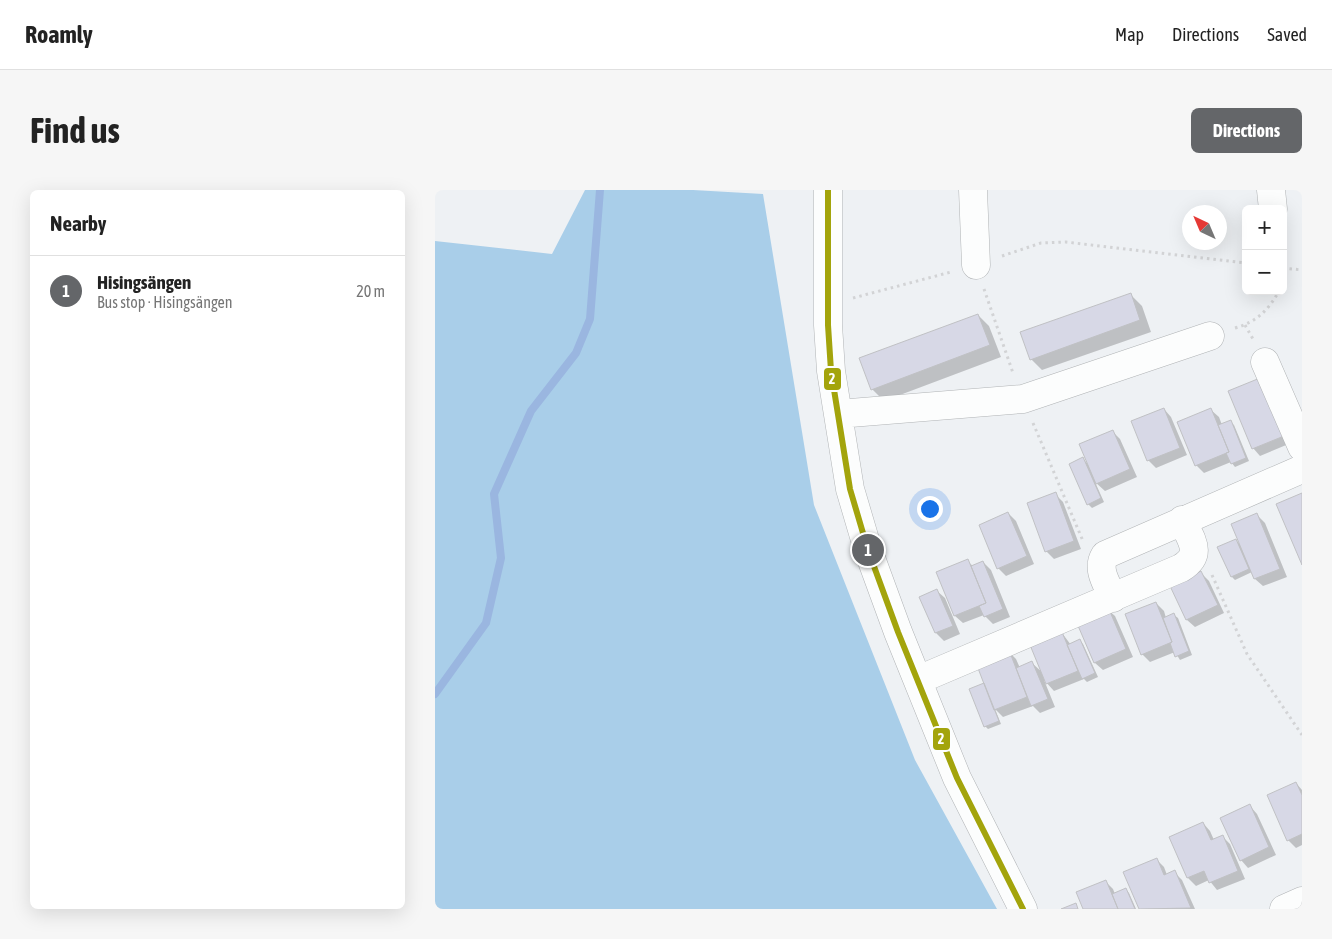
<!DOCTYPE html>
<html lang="en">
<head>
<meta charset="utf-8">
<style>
	:root { --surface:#fff; --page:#f6f6f6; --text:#222; --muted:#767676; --line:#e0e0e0; --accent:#646669 }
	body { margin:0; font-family:"Asap Condensed",sans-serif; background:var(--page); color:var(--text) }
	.controls { position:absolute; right:15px; top:15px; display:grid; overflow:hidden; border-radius:8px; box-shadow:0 5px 20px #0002 }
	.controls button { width:45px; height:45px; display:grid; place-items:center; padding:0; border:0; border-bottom:1px solid var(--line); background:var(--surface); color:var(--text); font:25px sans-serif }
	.compass { position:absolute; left:747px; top:15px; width:45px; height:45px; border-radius:50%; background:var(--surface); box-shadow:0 5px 20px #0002; rotate:316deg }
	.you { position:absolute; left:494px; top:318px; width:18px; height:18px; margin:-12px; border:4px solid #fff; border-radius:50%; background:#1a73e8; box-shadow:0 0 0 8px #1a73e833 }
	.badge { display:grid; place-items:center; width:32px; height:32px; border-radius:50%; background:var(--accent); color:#fff; font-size:16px; font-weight:700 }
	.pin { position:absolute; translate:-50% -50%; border:2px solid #fff; box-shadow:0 1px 5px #0006 }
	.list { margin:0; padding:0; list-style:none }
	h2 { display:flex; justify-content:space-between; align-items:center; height:65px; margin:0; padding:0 20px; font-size:21px }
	h2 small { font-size:16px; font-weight:400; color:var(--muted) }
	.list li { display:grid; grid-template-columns:32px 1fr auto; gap:15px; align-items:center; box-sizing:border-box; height:70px; padding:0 20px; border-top:1px solid var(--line) }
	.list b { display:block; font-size:19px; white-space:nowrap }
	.list p { margin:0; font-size:16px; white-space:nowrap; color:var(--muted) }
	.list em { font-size:16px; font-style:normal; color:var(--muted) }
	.map { position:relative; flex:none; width:867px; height:719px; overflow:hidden; border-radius:8px }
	header { display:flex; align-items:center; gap:30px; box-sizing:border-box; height:70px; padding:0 25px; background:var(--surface); border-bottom:1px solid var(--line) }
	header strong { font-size:24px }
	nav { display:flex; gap:28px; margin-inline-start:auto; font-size:18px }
	.intro { display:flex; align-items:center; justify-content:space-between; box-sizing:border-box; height:120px; padding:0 30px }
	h1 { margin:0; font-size:35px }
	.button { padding:12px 22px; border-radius:8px; background:var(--accent); color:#fff; font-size:18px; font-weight:700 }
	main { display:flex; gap:30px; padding:0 30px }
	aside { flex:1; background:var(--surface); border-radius:8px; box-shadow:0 5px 20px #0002 }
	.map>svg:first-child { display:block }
	.forest { fill:#a9cee9 }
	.shadow { fill:#0003 }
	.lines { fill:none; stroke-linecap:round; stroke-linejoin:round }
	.stream { stroke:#9ab6e0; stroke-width:8 }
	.building { fill:#d7d8e6; stroke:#c0c1c4 }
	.minor-casing { stroke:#b0b3b5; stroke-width:29 }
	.path { stroke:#d2d3d5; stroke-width:3; stroke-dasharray:2.5 4; stroke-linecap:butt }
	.minor { stroke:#fcfdfd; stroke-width:28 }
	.bus-1-casing { stroke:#fcfeff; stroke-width:10 }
	.bus-1 { stroke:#a3a40c; stroke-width:6 }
	.line-badge { stroke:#fcfeff; stroke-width:2 }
	.badge-label { font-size:14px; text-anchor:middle; font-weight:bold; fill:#fff }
</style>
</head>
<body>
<header>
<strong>Roamly</strong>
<nav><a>Map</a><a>Directions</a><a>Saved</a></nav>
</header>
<div class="intro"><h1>Find us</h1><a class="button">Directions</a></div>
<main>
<aside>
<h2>Nearby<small></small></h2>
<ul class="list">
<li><span class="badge">1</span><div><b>Hisingsängen</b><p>Bus stop · Hisingsängen</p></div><em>20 m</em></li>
</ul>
</aside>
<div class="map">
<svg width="867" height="719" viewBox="0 0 867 719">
	<rect width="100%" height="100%" fill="#eef1f4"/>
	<!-- forest -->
	<path class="forest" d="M 150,0 L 258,0 L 328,4 L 379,315 L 480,570 L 562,719 L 0,719 L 0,51 L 117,64 Z"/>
	<!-- shadow -->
	<path class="shadow" d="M 695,104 L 707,116 L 716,142 L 607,180 L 596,169 Z
		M 543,125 L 554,136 L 566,167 L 449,211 L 437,199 Z
		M 795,202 L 856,253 L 825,266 L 818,258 Z
		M 729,219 L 736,227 L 752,265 L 721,278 L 713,270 Z
		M 776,220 L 784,227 L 787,235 L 795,232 L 799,235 L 814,271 L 800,277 L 796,272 L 769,283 L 761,275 Z
		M 677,241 L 685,249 L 702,287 L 670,301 L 660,292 L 669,312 L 657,318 L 653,314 L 648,269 L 654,275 Z
		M 620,304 L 628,312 L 646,359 L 619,369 L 611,361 Z
		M 573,323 L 581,331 L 599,374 L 571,386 L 563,378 Z
		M 822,325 L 830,333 L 852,387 L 828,396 L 820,389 L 817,382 L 800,390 L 797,387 L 801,350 L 806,356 Z
		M 532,371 L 538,376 L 548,372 L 556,380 L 575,427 L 558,434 L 549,425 L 528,433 L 520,426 Z
		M 766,383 L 774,391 L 789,423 L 760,437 L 752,430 L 737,397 Z
		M 502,401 L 510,408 L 525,444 L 509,451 L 501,443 L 486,408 Z
		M 721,413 L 729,421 L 731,428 L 739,425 L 743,428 L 757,465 L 745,470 L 740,462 L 715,472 L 707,464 Z
		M 672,419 L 680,426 L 698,467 L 668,480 L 660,473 L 642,432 Z
		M 627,443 L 636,455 L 645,451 L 648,454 L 663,487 L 652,492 L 649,489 L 619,501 L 609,490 L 620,517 L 605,523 L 598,516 L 568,527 L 560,519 L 566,534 L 553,539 L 550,536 L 548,495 L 573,461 L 581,469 L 585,478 L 597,473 L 608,483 Z
		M 861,593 L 867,600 L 867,655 L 861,658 L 853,650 Z
		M 815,616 L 822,624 L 841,665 L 813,678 L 806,670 Z
		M 768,633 L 775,641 L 779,650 L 788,647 L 795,654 L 810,689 L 782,700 L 774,690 L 761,696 L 753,688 L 736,647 Z
		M 721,669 L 729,677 L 732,685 L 739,682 L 747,690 L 760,719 L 705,719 L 690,683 Z
		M 670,691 L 678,699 L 680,704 L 690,699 L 694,703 L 701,719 L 649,719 Z"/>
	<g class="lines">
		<!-- stream -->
		<path class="stream" d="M 0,504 L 51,433 L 66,368 L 59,304 L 96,221 L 141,163 L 155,129 L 165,0"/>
	</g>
	<!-- building -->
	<path class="building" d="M 696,103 L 705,130 L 595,170 L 585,142 Z
		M 543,124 L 555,155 L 436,200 L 424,168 Z
		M 825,188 L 849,246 L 817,259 L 793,201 Z
		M 729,218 L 745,258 L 712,271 L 696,231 Z
		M 776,218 L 794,262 L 760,276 L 742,232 Z
		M 796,230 L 811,268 L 796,274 L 791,263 L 794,262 L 783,235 Z
		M 678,240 L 695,279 L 661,294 L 644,254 Z
		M 648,267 L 666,308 L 652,315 L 634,274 Z
		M 621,302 L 639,351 L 610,362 L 592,313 Z
		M 867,303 L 867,375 L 841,314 Z
		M 573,322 L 592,366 L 562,379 L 544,335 Z
		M 822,323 L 845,379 L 819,389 L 796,334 Z
		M 801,349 L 814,379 L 796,387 L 782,357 Z
		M 533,369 L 551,413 L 519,426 L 501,382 Z
		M 548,371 L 568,419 L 549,427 L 544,416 L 551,413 L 536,376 Z
		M 766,381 L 783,415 L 751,430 L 735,396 Z
		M 502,399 L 518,436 L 500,443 L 484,407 Z
		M 721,412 L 737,452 L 706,465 L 690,424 Z
		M 673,417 L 691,459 L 659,473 L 641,431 Z
		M 739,423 L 754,461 L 740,467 L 735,453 L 737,452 L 728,428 Z
		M 627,442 L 643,481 L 611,494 L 595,455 Z
		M 645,449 L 660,483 L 647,489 L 632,455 Z
		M 574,460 L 592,507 L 559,520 L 541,473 Z
		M 597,471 L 613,509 L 596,516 L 581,478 Z
		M 549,493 L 564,531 L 549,537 L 534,499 Z
		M 861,592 L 867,605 L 867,644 L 852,651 L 832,605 Z
		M 815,614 L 834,657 L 805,671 L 785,628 Z
		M 768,632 L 776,650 L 788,645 L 803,681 L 774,693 L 769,681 L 752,688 L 734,647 Z
		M 722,668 L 729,685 L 740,680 L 756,718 L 704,719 L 688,682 Z
		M 671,690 L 683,719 L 648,719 L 641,702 Z
		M 691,698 L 700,719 L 683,719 L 677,704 Z
		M 641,713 L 643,719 L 626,719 Z"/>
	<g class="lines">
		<defs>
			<path id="minor" d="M 393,0 L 393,135 L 396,181 L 415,299 L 433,360 L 463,442 L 522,588 L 588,719
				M 538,0 L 541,75
				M 836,0 L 838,19
				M 830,172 L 867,257
				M 403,224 L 588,209 L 775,146
				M 678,408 C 672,394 661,379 670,365 L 867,279
				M 483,490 L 746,378 C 769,364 756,350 747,330
				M 849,719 L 867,711"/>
		</defs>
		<!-- minor casing -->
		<use href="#minor" class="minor-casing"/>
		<!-- path -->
		<path class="path" d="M 567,66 L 606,53 L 631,52 L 811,73
			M 848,78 L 867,80
			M 549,99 L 578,183
			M 418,108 L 516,82
			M 810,135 L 818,149
			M 800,138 C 821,132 833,121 844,101
			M 598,233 L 648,351
			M 777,385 L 812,464 L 867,545"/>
		<!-- minor -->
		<use href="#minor" class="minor"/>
		<defs>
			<path id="bus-1" d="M 393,0 L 393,135 L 396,181 L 415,299 L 433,360 L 463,442 L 522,588 L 588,719"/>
		</defs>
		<!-- bus-1 casing -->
		<use href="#bus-1" class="bus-1-casing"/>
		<!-- bus-1 -->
		<use href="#bus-1" class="bus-1"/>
	</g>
	<g class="line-badge">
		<rect x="388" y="177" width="19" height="24" rx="5" fill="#a3a40c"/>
		<rect x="497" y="537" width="19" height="24" rx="5" fill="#a3a40c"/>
	</g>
	<g class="badge-label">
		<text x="397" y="194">2</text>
		<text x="506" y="554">2</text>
	</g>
</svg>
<div class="controls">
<button>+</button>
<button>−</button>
</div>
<svg class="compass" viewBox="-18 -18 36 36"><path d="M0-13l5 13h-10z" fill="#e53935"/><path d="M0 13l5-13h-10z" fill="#767676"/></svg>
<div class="you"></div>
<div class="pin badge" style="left:433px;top:360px">1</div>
</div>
</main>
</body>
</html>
